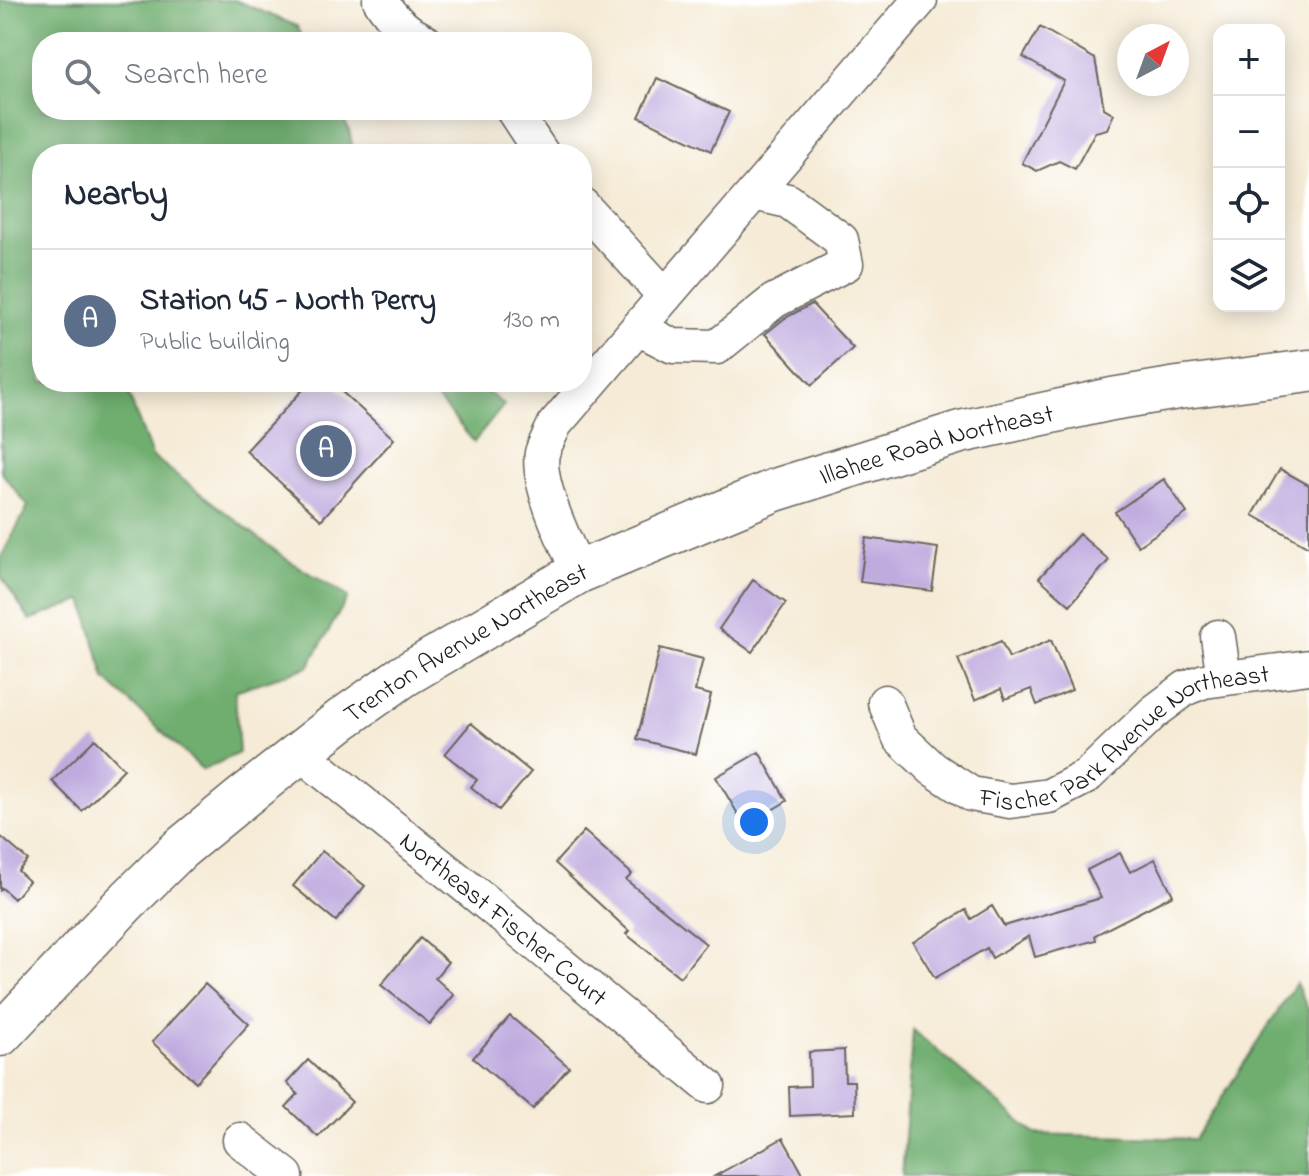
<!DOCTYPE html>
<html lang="en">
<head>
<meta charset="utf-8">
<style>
	:root { --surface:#fff; --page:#f6f6f7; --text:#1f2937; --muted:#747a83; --line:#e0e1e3; --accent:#111827 }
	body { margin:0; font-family:"Indie Flower",sans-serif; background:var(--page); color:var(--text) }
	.controls { position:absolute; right:24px; top:24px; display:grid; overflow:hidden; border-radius:16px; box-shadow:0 4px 20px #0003 }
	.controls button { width:72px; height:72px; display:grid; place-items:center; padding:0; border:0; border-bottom:2px solid var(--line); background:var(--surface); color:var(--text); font:40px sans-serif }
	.compass { position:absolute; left:1117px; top:24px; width:72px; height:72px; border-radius:50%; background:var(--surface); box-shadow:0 4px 20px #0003; rotate:41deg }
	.you { position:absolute; left:754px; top:822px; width:28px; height:28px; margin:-20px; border:6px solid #fff; border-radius:50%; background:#1a73e8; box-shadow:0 0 0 12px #1a73e833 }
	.badge { display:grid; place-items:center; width:52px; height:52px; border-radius:50%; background:var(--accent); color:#fff; font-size:26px; font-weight:700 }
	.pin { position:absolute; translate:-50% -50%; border:4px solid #fff; box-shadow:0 2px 8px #0006 }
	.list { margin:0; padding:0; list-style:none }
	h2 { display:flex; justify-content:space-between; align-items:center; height:104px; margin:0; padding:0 32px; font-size:34px }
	h2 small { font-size:26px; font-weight:400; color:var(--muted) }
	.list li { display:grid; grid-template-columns:52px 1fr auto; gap:24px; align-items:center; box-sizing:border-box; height:144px; padding:0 32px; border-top:2px solid var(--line) }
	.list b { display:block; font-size:30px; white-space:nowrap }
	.list p { margin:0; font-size:26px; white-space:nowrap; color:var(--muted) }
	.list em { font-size:26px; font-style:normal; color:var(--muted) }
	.icon { flex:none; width:44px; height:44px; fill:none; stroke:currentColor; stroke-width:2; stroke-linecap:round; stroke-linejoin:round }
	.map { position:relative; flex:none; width:1309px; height:1176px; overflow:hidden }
	.search { position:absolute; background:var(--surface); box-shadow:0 4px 20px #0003; left:32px; top:32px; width:560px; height:88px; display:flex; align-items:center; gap:20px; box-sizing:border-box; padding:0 28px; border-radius:32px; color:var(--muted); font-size:30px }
	.panel { position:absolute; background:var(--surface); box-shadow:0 4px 20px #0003; left:32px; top:144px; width:560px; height:248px; border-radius:32px }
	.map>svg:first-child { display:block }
	.forest { fill:#70ae70; stroke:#466546; stroke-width:2 }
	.building { fill:#bfacdf }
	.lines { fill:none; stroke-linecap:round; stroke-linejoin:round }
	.minor-casing { stroke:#68645d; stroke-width:37 }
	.major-casing { stroke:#68645d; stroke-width:45 }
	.minor { stroke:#fff; stroke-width:34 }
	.major { stroke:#fff; stroke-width:42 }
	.labels { text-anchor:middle; stroke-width:6; stroke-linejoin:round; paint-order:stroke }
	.street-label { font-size:26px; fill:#1c1c1c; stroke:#fff }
</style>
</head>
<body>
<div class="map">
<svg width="1309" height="1176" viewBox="0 0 1309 1176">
	<rect width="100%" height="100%" fill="#fff"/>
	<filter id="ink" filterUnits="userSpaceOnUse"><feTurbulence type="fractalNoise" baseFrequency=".0125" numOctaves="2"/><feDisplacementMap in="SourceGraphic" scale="16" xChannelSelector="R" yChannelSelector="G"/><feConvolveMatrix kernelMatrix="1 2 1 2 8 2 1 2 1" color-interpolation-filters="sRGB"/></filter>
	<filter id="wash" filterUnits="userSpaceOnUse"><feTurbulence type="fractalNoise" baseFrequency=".006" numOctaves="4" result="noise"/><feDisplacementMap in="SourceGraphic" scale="32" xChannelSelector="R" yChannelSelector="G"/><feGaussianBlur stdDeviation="1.8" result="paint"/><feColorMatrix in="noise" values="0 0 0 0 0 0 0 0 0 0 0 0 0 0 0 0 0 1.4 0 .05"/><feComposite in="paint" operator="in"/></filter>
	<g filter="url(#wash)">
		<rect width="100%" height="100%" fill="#f5ebd6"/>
		<!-- forest -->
		<path class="forest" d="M 0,0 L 235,0 L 297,26 L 305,42 L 42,42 L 42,110 L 339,110 L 349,130 L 354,154 L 42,154 L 42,382 L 124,382 L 152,456 L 285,558 L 348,597 L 308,667 L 235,691 L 239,753 L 203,770 L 105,679 L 83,600 L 30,620 L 0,575 L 0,559 L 28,506 L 1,472 Z
			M 423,382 L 475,382 L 504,405 L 474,442 Z
			M 1296,983 L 1309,1011 L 1309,1176 L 902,1176 L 913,1030 L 1035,1134 L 1195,1139 Z"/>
		<g id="blocks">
			<!-- building -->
			<path class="building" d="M 1040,27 L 1095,59 L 1104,108 L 1114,114 L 1107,129 L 1095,132 L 1075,169 L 1059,161 L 1037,171 L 1022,163 L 1064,81 L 1023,57 Z
				M 657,78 L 729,112 L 711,151 L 639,117 Z
				M 812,304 L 853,348 L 812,385 L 765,334 L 785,318 Z
				M 310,382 L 331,382 L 394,439 L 321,520 L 246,451 Z
				M 1280,469 L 1309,485 L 1309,547 L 1253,515 Z
				M 1164,479 L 1187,513 L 1138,546 L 1115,512 Z
				M 1079,534 L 1109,560 L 1070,605 L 1039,578 Z
				M 866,538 L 938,548 L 932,591 L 860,582 Z
				M 753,580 L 786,603 L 752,652 L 719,629 Z
				M 1051,640 L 1072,690 L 1037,705 L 1031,689 L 1005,699 L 1001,689 L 975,700 L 958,659 L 1001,641 L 1009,658 Z
				M 660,648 L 703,659 L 695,691 L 711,695 L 696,754 L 637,739 Z
				M 471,723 L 531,772 L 499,810 L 471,787 L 477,780 L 445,754 Z
				M 95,739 L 124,769 L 82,811 L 52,781 Z
				M 759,752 L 787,801 L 745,826 L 716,777 Z
				M 584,831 L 632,874 L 626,880 L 706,944 L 680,977 L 626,934 L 629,931 L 555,863 Z
				M 0,836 L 28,860 L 18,871 L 29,881 L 14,899 L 2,888 L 0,890 Z
				M 322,851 L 365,886 L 336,921 L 293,886 Z
				M 1120,853 L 1130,872 L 1155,859 L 1173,895 L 1095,935 L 1096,940 L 1035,957 L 1029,936 L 992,958 L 987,948 L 935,978 L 913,942 L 966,910 L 971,919 L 992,906 L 1004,926 L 1101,898 L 1087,870 Z
				M 420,938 L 448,962 L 435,978 L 454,995 L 430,1024 L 381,985 Z
				M 205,984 L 249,1024 L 196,1082 L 152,1042 Z
				M 510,1016 L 569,1067 L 533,1109 L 473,1058 Z
				M 844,1050 L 845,1081 L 854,1081 L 855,1113 L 790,1116 L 789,1087 L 810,1086 L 809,1052 Z
				M 308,1060 L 352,1102 L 318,1137 L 286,1107 L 298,1094 L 287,1083 Z
				M 783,1138 L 804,1176 L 715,1176 Z"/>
		</g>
	</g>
	<g filter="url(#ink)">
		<use href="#blocks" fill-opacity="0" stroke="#68645d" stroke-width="2"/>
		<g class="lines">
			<defs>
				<g id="minor">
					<path d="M 380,0 C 391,18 406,32 426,42"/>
					<path d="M 513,110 L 542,154"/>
					<path d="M 582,205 L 665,296"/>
					<path d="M 638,328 L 673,346 L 717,347 L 774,301 L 846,264 L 841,240 L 788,201 L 754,193"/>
					<path d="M 579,572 C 566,544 536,483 542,453 C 545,444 551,433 555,424 L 920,0"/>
					<path d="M 1218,637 L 1224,678"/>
					<path id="s1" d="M 885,702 L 900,738 L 933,769 L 971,794 L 1010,801 L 1049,796 L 1086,777 L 1154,712 L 1186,688 L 1204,681 L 1309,667"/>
					<path id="s2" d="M 299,752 L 478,896 L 708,1086"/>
					<path d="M 240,1140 L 286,1176"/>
				</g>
				<g id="major">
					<path id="s3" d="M 0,1035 L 125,903 L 180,849 L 242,798 L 341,720 L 402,677 L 579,572 L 775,490 L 960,432 L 1112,399 L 1178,388 L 1309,371"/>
				</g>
			</defs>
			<!-- minor casing -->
			<use href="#minor" class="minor-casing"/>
			<!-- major casing -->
			<use href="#major" class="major-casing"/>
			<!-- minor -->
			<use href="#minor" class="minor"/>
			<!-- major -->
			<use href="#major" class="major"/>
		</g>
	</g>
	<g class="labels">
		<!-- street labels -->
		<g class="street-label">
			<text dy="9" stroke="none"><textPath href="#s3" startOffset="1126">Illahee Road Northeast</textPath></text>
			<text dy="9" stroke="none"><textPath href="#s3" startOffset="612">Trenton Avenue Northeast</textPath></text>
			<text dy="9" stroke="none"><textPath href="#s1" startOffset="304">Fischer Park Avenue Northeast</textPath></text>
			<text dy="9" stroke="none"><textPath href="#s2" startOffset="264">Northeast Fischer Court</textPath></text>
		</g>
	</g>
</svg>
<div class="controls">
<button>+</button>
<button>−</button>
<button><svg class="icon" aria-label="locate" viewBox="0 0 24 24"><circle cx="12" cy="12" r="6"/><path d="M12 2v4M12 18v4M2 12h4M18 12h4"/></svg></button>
<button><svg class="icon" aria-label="layers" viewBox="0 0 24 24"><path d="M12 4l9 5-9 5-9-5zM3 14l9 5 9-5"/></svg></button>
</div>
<svg class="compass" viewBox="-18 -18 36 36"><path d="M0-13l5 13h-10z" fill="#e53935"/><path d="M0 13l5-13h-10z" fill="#747a83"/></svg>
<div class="you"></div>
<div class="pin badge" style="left:326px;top:451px;background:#5c6f8a">A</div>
<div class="search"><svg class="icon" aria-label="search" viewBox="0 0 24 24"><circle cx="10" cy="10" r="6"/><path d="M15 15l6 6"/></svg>Search here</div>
<section class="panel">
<h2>Nearby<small></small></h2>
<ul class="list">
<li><span class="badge" style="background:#5c6f8a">A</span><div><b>Station 45 - North Perry</b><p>Public building</p></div><em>130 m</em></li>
</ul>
</section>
</div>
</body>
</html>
